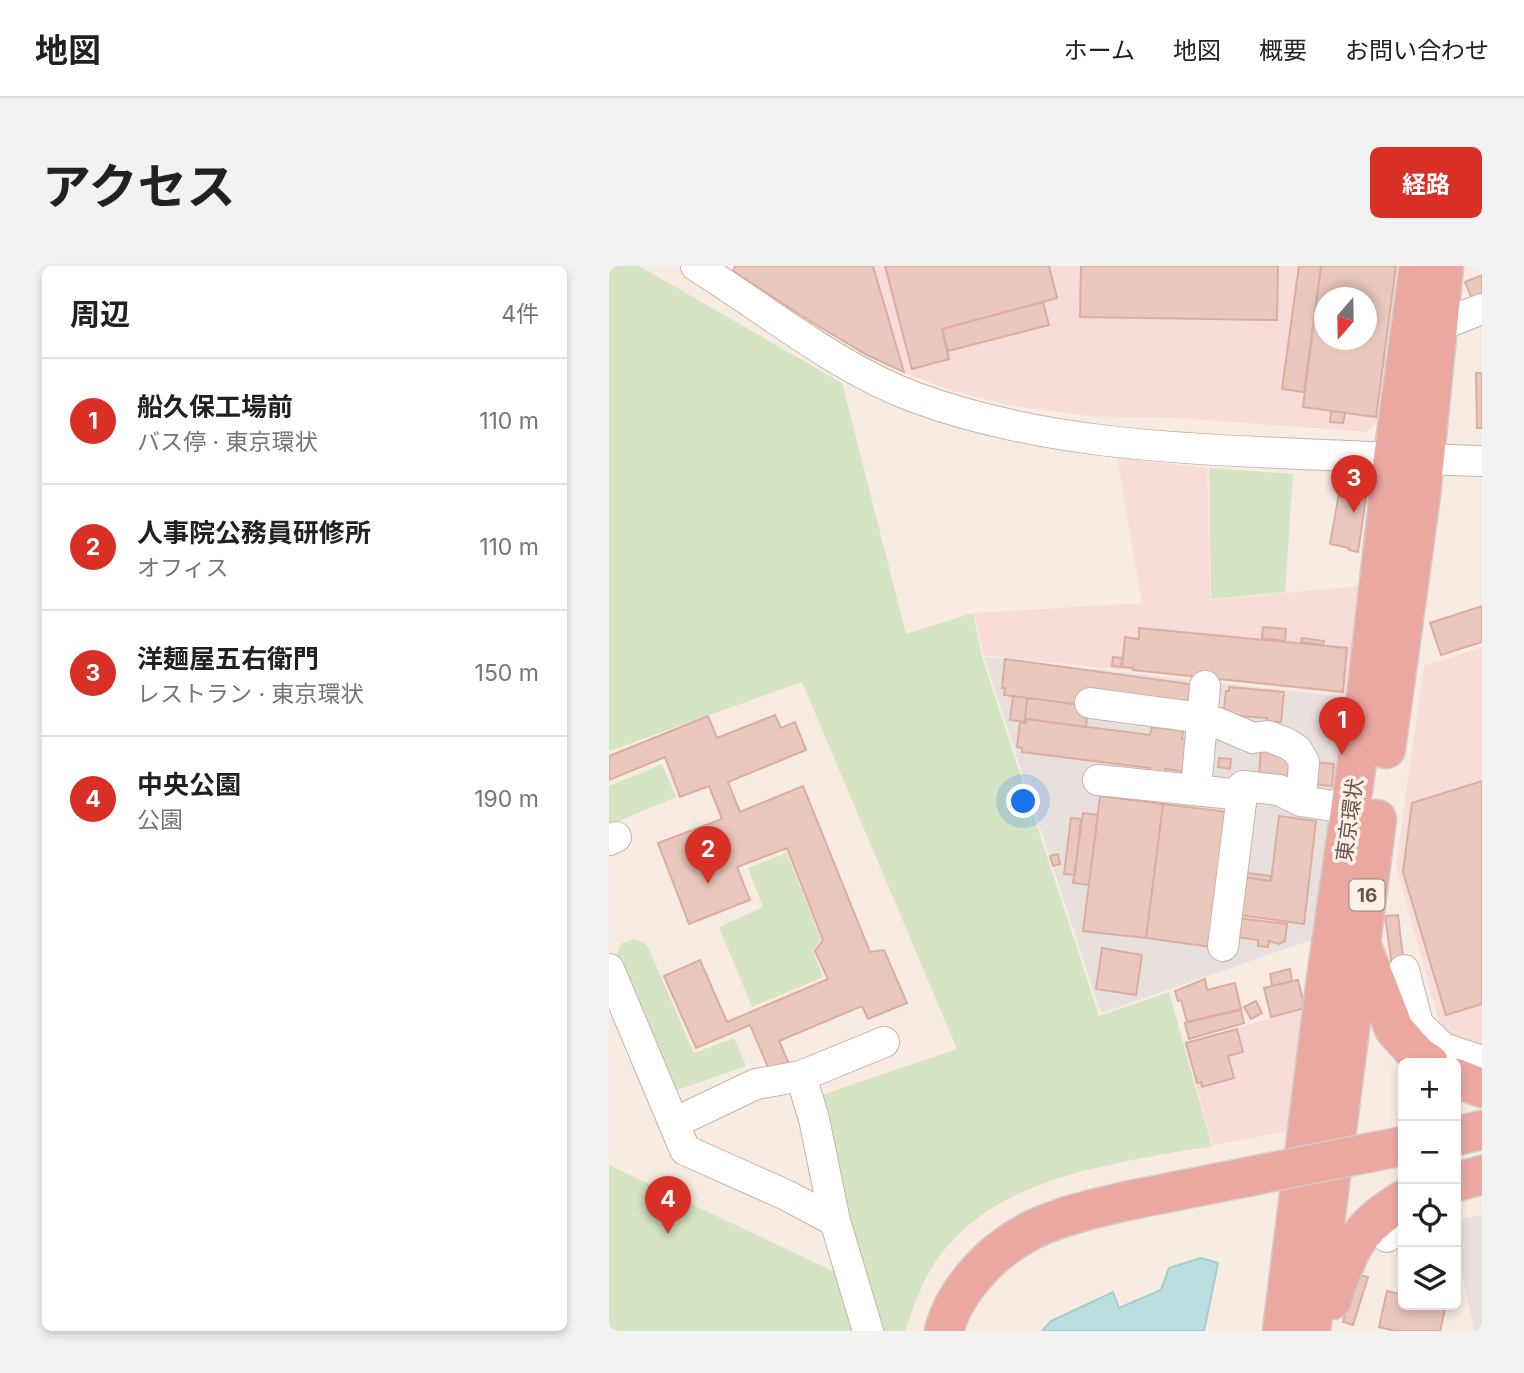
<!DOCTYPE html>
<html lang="ja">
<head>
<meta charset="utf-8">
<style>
	:root { --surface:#fff; --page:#f2f2f2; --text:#202124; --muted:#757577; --line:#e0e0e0; --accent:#d93025 }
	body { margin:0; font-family:Inter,"Noto Sans JP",sans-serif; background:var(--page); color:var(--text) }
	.controls { position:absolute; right:21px; bottom:21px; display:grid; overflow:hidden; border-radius:10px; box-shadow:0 4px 10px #0003 }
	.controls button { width:63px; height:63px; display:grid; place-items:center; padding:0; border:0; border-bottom:2px solid var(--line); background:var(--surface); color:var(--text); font:35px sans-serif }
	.compass { position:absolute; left:705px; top:21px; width:63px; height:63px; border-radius:50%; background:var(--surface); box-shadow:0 4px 10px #0003; rotate:200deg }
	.you { position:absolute; left:415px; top:536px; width:24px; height:24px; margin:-18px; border:5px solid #fff; border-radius:50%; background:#1a73e8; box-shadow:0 0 0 10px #1a73e833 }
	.badge { display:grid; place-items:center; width:46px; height:46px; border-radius:50%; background:var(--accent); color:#fff; font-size:23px; font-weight:700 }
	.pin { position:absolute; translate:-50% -58px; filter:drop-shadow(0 2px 4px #0008) }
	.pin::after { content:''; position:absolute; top:37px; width:24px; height:21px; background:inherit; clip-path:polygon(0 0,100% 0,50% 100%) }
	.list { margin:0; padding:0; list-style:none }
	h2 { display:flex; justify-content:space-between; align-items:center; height:91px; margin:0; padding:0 28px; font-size:30px }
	h2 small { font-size:23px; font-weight:400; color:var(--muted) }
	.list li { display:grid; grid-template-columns:46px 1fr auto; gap:21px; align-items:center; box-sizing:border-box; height:126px; padding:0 28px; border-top:2px solid var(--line) }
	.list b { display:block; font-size:26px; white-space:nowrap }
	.list p { margin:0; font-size:23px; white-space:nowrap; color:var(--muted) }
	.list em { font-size:23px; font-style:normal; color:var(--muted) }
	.icon { flex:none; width:38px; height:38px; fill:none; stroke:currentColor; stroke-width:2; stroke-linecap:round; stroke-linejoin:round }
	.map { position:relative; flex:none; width:873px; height:1065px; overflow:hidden; border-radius:10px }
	header { display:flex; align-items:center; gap:42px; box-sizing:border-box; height:98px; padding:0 35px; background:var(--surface); border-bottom:2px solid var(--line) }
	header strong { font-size:33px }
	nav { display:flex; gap:38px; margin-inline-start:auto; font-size:24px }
	.intro { display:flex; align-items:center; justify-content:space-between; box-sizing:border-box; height:168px; padding:0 42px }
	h1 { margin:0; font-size:49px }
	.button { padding:18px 32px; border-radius:10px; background:var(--accent); color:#fff; font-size:24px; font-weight:700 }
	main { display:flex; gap:42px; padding:0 42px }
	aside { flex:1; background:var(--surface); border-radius:10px; box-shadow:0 4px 10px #0003 }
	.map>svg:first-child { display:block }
	.commercial { fill:#f7dcd7; fill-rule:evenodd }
	.industrial { fill:#e8e0dd }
	.green { fill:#d5e4c3 }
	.water { fill:#badfde; stroke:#a1cfcf; stroke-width:2 }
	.building { fill:#eac8bd; stroke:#daada0; stroke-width:2; fill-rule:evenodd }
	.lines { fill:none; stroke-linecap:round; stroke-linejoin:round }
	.minor-casing { stroke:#c7b3ab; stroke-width:32 }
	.highway-casing { stroke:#d3cbc9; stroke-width:41 }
	.minor { stroke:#fff; stroke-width:30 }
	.highway { stroke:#eba8a1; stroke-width:38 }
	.highway-bridge-casing { stroke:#d3cbc9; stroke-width:41; stroke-linecap:butt }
	.highway-bridge { stroke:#eba8a1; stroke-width:38 }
	.labels { text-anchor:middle; stroke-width:7; stroke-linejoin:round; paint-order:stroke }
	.shield { fill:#fcf1e8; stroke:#97827b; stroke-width:2 }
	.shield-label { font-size:19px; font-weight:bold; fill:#6c524c }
	.street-label { font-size:21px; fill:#6c524c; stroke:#fcf1e8 }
</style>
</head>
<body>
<header>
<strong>地図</strong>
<nav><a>ホーム</a><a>地図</a><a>概要</a><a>お問い合わせ</a></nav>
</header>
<div class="intro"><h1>アクセス</h1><a class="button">経路</a></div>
<main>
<aside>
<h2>周辺<small>4件</small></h2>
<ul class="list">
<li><span class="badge">1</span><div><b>船久保工場前</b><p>バス停 · 東京環状</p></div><em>110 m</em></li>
<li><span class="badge">2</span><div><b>人事院公務員研修所</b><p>オフィス</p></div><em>110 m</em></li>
<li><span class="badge">3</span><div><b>洋麺屋五右衛門</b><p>レストラン · 東京環状</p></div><em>150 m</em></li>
<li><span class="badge">4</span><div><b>中央公園</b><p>公園</p></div><em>190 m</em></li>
</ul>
</aside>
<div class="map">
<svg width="873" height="1065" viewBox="0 0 873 1065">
	<rect width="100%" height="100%" fill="#f8ece2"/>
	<!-- commercial -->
	<path class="commercial" d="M 265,0 L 792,0 L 773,153 L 757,166 L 569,152 L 480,150 L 406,140 L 340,124 L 297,107 ZM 716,32 L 758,32 L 758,74 L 716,74 Z
		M 508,192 L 598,202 L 601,334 L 750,320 L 737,428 L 375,389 L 365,347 L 533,337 Z
		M 873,381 L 873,783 L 835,773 L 787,599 L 815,400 Z
		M 697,743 L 681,865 L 604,879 L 575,776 Z"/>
	<!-- industrial -->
	<path class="industrial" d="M 375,391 L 737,431 L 705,673 L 492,747 Z
		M 873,949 L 873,1065 L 865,1065 L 847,980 L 847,954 Z"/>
	<!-- green -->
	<path class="green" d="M 0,0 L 30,0 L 233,117 L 297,368 L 364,347 L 373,391 L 490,750 L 560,726 L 603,880 C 593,883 582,883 572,885 C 481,902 378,916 323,1001 C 311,1020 304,1044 296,1065 L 0,1065 L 0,899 L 234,1010 L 207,831 L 348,783 L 193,416 L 0,485 Z
		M 600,202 L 684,208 L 676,326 L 602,333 Z
		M 53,498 L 67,531 L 0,559 L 0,520 Z
		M 178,587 L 212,673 L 204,685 L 214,711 L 143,741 L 110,661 L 154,641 L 139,602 Z
		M 25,673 L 35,677 L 39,681 L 85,787 L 125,772 L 137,800 L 63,826 L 6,691 L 13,677 Z"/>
	<!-- water -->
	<path class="water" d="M 592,992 L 609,997 L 595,1065 L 433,1065 L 442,1055 L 504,1026 L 510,1042 L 552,1024 L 560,1002 Z"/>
	<!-- building -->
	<path class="building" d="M 126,0 L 264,0 L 295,106 L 258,89 L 201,55 L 124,5 Z
		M 276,0 L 440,0 L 448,32 L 333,63 L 340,93 L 303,103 Z
		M 472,0 L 669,0 L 668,54 L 471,51 Z
		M 690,0 L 712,0 L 695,126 L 673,123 Z
		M 712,0 L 787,0 L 767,151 L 694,141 ZM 716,32 L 758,32 L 758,74 L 716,74 Z
		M 873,9 L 873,37 L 866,40 L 856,16 Z
		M 434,36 L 440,59 L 339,85 L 333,63 Z
		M 867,107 L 873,107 L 873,162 L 868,162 Z
		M 722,145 L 736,147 L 734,157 L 721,156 Z
		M 745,225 L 755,227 L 754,231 L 757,232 L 749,286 L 740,284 L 740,282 L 721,278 L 730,227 L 744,230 Z
		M 873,340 L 873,376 L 832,389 L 821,357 Z
		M 654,361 L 677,363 L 676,375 L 653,372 Z
		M 530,362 L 738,382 L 734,426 L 524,404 L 524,402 L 513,401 L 516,371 L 530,373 Z
		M 693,372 L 715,375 L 714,379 L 692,376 Z
		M 504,391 L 513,392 L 512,401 L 503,400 Z
		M 396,393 L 588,419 L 584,445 L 474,439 L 395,429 L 396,422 L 393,422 Z
		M 620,421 L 675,426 L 672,456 L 658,455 L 658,452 L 618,449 L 618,444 L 615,444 L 617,425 L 620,425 Z
		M 404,430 L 418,432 L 416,456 L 401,454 Z
		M 418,432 L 479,440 L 477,461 L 416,453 Z
		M 166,449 L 172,462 L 186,456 L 197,484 L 119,516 L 131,546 L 194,520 L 261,686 L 275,684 L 298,737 L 259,753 L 253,740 L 170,775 L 181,800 L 162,808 L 141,759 L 87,782 L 55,710 L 91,694 L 118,756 L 219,713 L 206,685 L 214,674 L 178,582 L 128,601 L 141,634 L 80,658 L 49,577 L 113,553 L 100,520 L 71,531 L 56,491 L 0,514 L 0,490 L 99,450 L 108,472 Z
		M 417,453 L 541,469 L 543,461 L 574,465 L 573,473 L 584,475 L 579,506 L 556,503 L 556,507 L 541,505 L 541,502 L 413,486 L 413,482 L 408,481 L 411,456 L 417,457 Z
		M 652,480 L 664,481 L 664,489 L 683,491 L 683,513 L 650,510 Z
		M 610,492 L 622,493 L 621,503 L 609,501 Z
		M 705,496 L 725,498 L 723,520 L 702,518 Z
		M 873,515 L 873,738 L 837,749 L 794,606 L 803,537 Z
		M 491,530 L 554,538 L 537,672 L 474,665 Z
		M 554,538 L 619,546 L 603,681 L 537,672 Z
		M 474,547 L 489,549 L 480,619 L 464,617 Z
		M 670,550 L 707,555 L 695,658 L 631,649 L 635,611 L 662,615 Z
		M 462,552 L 472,553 L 466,609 L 455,608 Z
		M 449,588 L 451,598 L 444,600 L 441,590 Z
		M 612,604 L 662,610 L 661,615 L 635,611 Z
		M 789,649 L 795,699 L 783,700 L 776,650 Z
		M 629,652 L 678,658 L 676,675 L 670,678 L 660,675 L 659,681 L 649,680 L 649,674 L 627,671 Z
		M 493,682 L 533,689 L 527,729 L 487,723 Z
		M 681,703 L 683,715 L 663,720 L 661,708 Z
		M 596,713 L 598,724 L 626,717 L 632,743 L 578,756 L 572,734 L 569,735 L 566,725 Z
		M 689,714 L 696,742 L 662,751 L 655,722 Z
		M 647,735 L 653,747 L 642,753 L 635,741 Z
		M 632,744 L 635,757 L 580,773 L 576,757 Z
		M 628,763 L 634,786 L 619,790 L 625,812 L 593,821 L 592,816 L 588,817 L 577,777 Z
		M 747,1008 L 759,1011 L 744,1059 L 734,1056 Z
		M 778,1025 L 794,1029 L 794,1039 L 837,1039 L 831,1065 L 787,1065 L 770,1061 Z"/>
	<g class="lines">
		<defs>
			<path id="minor" d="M 87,0 C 158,44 226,101 305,131 C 421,174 548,182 671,187 C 738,190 806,193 873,195
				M 829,60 L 873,43
				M 481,437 L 593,452
				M 593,456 L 609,457 L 644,472 L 659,470 L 679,478 L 688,484 L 695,496 L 692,535
				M 489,514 L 633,529 L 634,520 L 670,524 L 692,535 L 743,543
				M 587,524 L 596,420
				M 0,574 L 7,571
				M 614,680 L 633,529
				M 0,703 L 76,884 L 177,929 L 226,955 L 259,1065
				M 795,704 L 809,758 L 834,782 L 873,795
				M 192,810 L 275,776
				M 65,857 L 147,818 L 192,810 L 205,853 L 226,955
				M 778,971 L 794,955"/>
			<path id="highway" d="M 777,483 L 812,229 L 835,1
				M 753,680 L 785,763 L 809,790 L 820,797
				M 847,812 L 873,822
				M 847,870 L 873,864
				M 847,916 L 873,909
				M 723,1034 C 739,983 748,962 794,934
				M 335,1065 C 340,1045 352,1024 366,1009 C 407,960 457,949 517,935
				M 673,1065 L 717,713 L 756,440 L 784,192 L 810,0
				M 702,1065 L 768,553"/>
		</defs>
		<!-- minor casing -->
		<use href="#minor" class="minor-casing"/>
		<!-- highway casing -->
		<use href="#highway" class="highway-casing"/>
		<!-- minor -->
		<use href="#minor" class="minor"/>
		<!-- highway -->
		<use href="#highway" class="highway"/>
		<defs>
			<path id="highway-bridge" d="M 517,935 L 794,880"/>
		</defs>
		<!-- highway-bridge casing -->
		<use href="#highway-bridge" class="highway-bridge-casing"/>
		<!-- highway-bridge -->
		<use href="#highway-bridge" class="highway-bridge"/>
	</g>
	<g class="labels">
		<!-- shield labels -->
		<rect class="shield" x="740.5" y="613.5" width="35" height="31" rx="5"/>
		<g class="shield-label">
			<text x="758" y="636">16</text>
		</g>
		<!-- street labels -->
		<g class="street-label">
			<text transform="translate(741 554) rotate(-82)" y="7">東京環状</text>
		</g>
	</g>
</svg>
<div class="controls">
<button>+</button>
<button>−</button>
<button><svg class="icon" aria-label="locate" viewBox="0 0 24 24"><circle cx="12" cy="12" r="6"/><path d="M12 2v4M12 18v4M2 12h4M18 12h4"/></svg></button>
<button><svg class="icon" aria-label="layers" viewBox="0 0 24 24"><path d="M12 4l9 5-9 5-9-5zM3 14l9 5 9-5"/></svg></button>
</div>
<svg class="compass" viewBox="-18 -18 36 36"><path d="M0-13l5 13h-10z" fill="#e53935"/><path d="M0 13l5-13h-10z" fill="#757577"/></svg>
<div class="you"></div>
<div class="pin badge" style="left:733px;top:489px">1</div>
<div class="pin badge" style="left:99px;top:618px">2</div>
<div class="pin badge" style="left:745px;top:247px">3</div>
<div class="pin badge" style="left:59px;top:968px">4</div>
</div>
</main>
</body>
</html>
